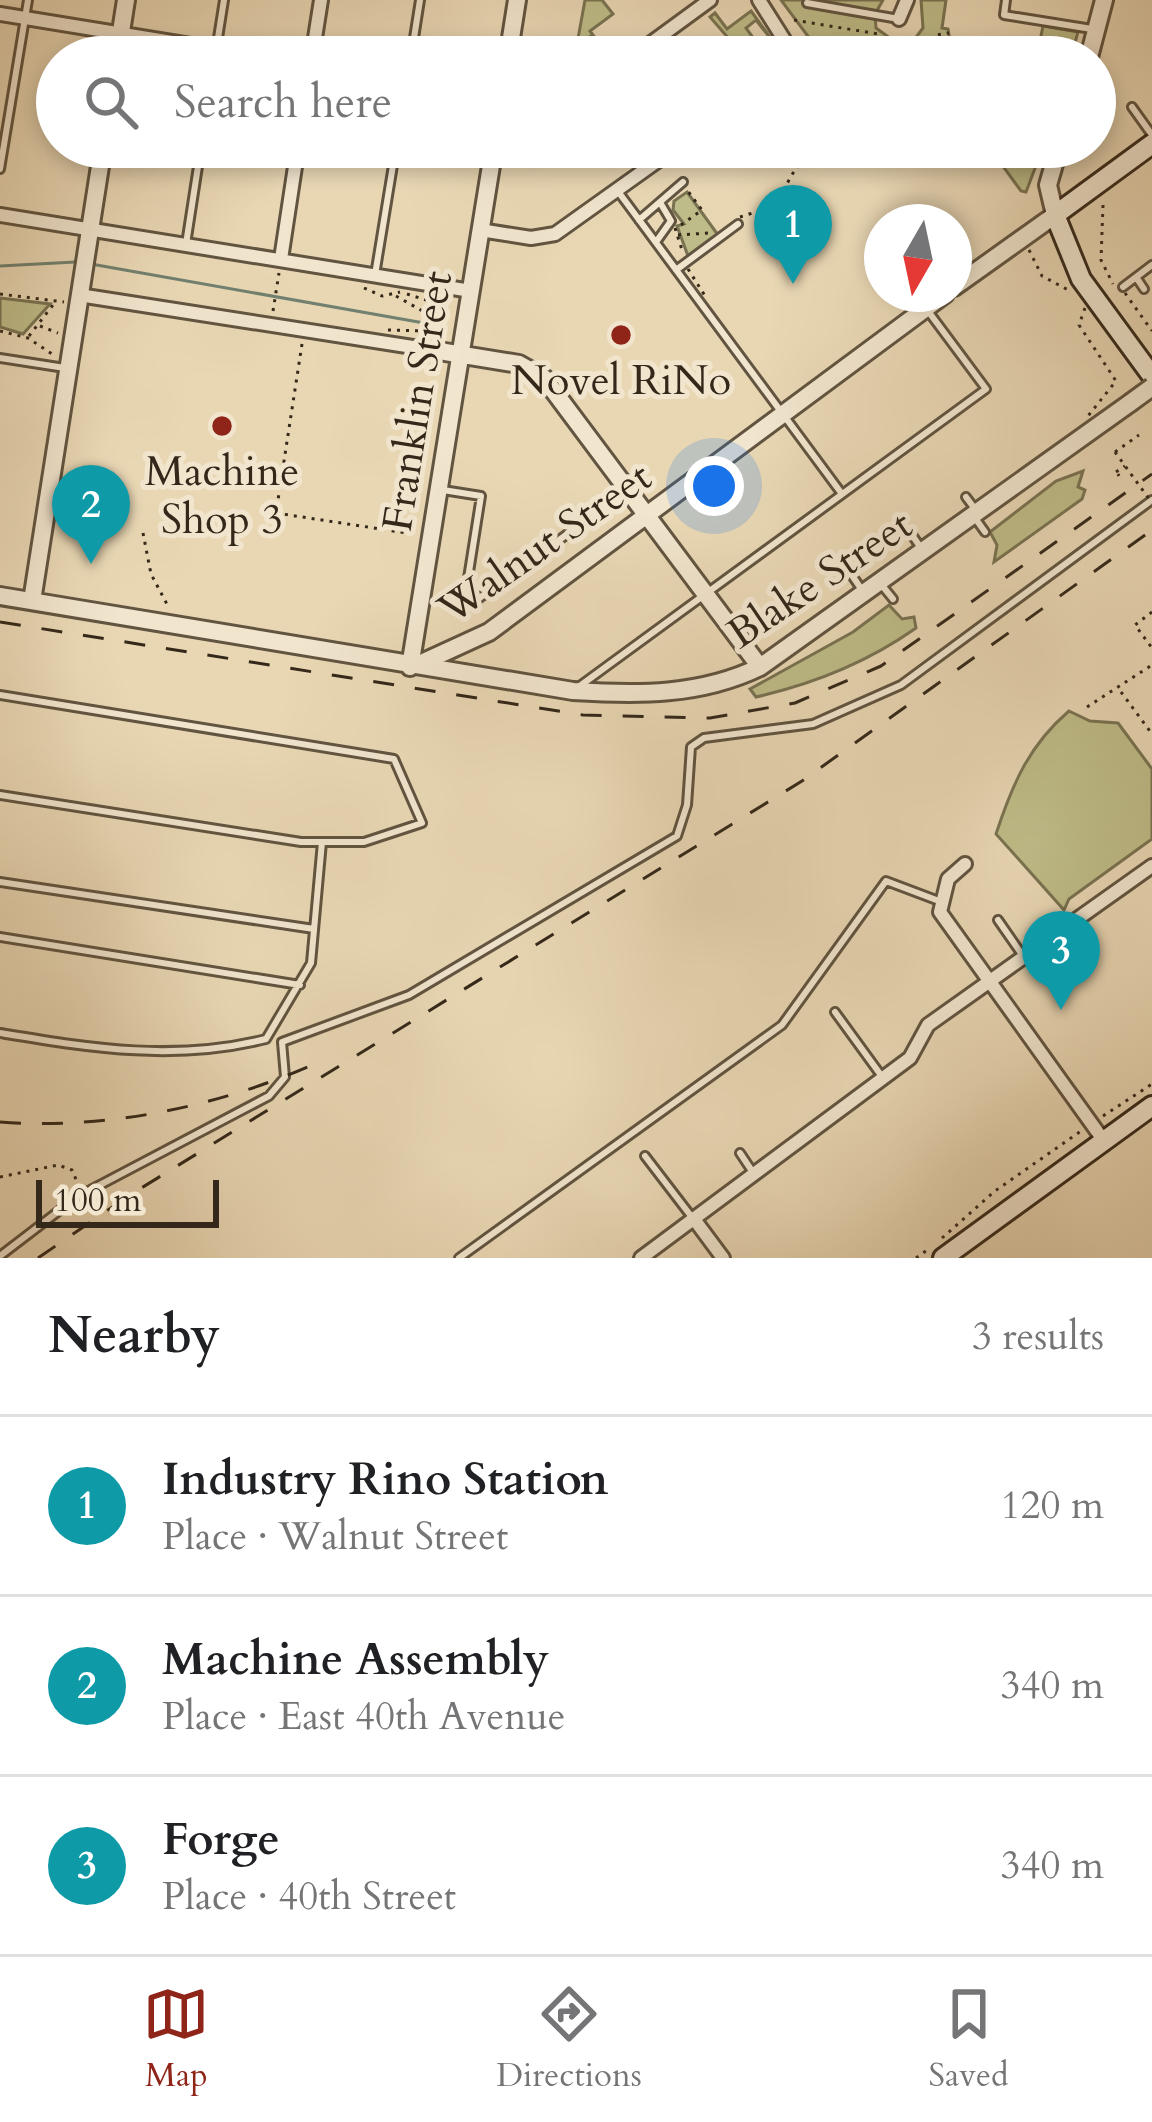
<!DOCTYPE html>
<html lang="en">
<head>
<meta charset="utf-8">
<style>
	:root { --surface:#fff; --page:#f2f2f2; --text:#202124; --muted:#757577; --line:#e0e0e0; --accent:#8f2418 }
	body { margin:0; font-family:Cardo,serif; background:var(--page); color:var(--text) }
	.compass { position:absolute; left:864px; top:204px; width:108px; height:108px; border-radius:50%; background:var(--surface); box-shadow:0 6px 18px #0003; rotate:189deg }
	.scale { position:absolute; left:36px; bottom:30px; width:183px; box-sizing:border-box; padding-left:12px; border:6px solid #34281a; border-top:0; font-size:33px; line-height:42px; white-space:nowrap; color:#34281a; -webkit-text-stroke:9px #f1e5ce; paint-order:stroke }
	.you { position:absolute; left:714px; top:486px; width:42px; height:42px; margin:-30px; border:9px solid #fff; border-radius:50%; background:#1a73e8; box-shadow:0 0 0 18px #1a73e833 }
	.badge { display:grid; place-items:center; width:78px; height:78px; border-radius:50%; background:var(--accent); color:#fff; font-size:39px; font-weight:700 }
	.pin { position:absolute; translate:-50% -99px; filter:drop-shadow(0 3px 6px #0008) }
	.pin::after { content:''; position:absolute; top:63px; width:42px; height:36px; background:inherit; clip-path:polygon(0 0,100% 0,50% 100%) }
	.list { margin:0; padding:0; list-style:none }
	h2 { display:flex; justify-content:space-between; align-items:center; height:156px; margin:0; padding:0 48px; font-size:51px }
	h2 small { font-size:39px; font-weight:400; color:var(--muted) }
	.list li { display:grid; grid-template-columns:78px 1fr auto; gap:36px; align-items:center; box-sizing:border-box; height:180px; padding:0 48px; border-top:3px solid var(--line) }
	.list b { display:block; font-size:45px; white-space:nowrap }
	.list p { margin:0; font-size:39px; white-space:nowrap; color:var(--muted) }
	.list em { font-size:39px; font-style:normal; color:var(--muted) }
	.icon { flex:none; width:66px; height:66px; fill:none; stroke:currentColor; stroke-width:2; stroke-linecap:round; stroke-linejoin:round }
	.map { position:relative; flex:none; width:1152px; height:1258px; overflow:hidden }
	.search { position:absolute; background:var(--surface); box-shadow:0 6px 18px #0003; left:36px; right:36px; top:36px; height:132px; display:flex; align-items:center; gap:30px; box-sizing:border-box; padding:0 42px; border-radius:66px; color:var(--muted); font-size:45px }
	.sheet { height:696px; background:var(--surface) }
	nav { display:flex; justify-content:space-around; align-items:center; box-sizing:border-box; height:168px; border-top:3px solid var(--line); background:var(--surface); font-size:33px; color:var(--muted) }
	nav a { display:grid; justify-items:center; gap:6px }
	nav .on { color:var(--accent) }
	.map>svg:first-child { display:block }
	.green { fill:#bebc88; stroke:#797251; stroke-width:3 }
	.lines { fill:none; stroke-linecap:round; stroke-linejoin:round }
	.stream { stroke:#71806f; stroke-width:3 }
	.service-casing { stroke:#615440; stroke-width:12 }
	.minor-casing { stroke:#615440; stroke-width:18 }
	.tertiary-casing { stroke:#615440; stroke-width:22 }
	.secondary-casing { stroke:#34281a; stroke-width:24 }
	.path { stroke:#34281a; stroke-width:3; stroke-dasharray:3 6; stroke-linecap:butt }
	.service { stroke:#f1e5ce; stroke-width:6 }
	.minor { stroke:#f1e5ce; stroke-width:12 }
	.tertiary { stroke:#f1e5ce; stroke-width:16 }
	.secondary { stroke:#f1e5ce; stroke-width:18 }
	.rail { stroke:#34281a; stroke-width:3; stroke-dasharray:21 21; stroke-linecap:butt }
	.tertiary-bridge-casing { stroke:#615440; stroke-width:22; stroke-linecap:butt }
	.path-bridge { stroke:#34281a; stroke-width:3; stroke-dasharray:3 6; stroke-linecap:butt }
	.tertiary-bridge { stroke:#f1e5ce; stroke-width:16 }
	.poi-dot { fill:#8f2418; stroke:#f1e5ce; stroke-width:4.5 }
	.labels { text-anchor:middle; stroke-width:10; stroke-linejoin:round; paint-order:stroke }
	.poi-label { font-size:42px; fill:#34281a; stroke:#f1e5ce }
	.street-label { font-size:42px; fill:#34281a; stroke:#f1e5ce }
</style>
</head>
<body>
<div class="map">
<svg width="1152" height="1258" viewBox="0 0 1152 1258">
	<rect width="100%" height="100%" fill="#e9d7b4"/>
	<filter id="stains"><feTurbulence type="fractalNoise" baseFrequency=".00167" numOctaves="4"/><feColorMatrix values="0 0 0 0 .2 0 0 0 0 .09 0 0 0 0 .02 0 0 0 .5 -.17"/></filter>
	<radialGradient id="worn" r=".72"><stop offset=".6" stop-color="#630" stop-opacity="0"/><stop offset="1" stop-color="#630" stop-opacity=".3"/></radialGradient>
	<!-- green -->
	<path class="green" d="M 585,0 L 602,0 L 613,14 L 590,31 L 605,51 L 611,47 L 616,53 L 610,57 L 591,36 L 577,44 Z
		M 781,0 L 883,0 L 875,14 L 876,28 L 898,44 L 914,40 L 923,28 L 921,0 L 946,0 L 942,28 L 948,29 L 953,57 L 816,57 L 813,43 Z
		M 751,11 L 781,52 L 756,20 L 746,28 L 767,57 L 726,57 L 737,48 L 710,17 L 715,13 L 727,29 Z
		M 1043,26 L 1078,32 L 1071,57 L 1013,57 L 1013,52 L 1037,56 Z
		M 989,147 L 1043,147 L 1026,192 L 1021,191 Z
		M 687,192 L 718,235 L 688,256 L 677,226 L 684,224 L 673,210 L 674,201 Z
		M 0,298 L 50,304 L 23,334 L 0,327 Z
		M 1083,471 L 1078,487 L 1085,490 L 1082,499 L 994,562 L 997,545 L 990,532 L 1056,481 Z
		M 889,605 L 902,619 L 914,617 L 916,628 C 868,662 813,684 756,697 L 750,689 L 853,632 Z
		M 1069,711 L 1090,721 L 1118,723 L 1152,769 L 1152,839 L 1069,899 L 1064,910 L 996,834 C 1012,785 1029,745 1069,711 Z"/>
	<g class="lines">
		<!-- stream -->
		<path class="stream" d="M 91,264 L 424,323
			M 0,266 L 75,262"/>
		<defs>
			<path id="service" d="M 1006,0 L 1004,15 L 1092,29
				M 807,3 L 899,19
				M 215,57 L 224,0
				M 411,57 L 420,0
				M 1095,95 L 1101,96
				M 1132,107 L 1152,135
				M 0,169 L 28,0
				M 617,190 L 842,494
				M 639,220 L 683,182
				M 656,242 L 671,221 L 661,204
				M 186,244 L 201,147
				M 676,270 L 738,224
				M 375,275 L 396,147
				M 1136,277 L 1144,289
				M 1123,287 L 1152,265
				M 0,358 L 65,368
				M 443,490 L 481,496 L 463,610
				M 966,497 L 975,509
				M 975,518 L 985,532
				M 912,535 L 921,548
				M 849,571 L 862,590
				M 880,583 L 893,599
				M 463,610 L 592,516
				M 577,688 L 986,389 L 928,311
				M 0,695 L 394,759 L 422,823 L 364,842 L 301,842 L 0,795
				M 0,882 L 314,929
				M 998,920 L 1023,956
				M 0,937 L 300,985
				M 835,1012 L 883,1078
				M 0,1033 C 92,1048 174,1062 266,1039 L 311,963 L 322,842
				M 740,1153 L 754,1174
				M 645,1156 L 691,1216
				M 0,1256 L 77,1197 L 269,1096 L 285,1077 L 282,1042 L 409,995 L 677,836 L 687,805 L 691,747 L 704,738 L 813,724 L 901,685 L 1152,500
				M 459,1258 L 782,1025 L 886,881 L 939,901"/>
			<path id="minor" d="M 759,0 L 795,57
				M 0,14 L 264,57
				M 899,19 L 907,0
				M 312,57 L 321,0
				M 632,57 L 710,0
				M 0,215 L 471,291
				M 480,230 L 531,238 L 555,234 L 677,147
				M 281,259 L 298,147
				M 79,295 L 445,352
				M 965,864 L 948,879 L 940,912 L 1104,1141
				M 694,1219 L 723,1258
				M 641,1258 L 910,1058 L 928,1025 L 1152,866"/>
			<path id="tertiary" d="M 117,57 L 126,0
				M 508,57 L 517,0
				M 1089,57 L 1104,0
				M 954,287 L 1055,215 L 1048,185 L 1059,147
				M 445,352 L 519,364 L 544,378 L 760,667
				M 0,596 L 573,691 C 638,695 700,696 760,667 L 1130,403
				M 32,601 L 103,147
				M 417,665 L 489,632 L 945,294
				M 410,667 L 494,147"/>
			<path id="secondary" d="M 1152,144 L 1055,215 L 1081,279 L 1152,376
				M 943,1258 L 1152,1106"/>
		</defs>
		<!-- service casing -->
		<use href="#service" class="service-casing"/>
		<!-- minor casing -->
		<use href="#minor" class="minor-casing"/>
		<!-- tertiary casing -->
		<use href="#tertiary" class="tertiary-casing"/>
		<!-- secondary casing -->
		<use href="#secondary" class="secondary-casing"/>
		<!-- path -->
		<path class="path" d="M 794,20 L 878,34
			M 915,38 L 933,57
			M 928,49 L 936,35 L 949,33
			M 814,52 L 826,57
			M 847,57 L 857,33
			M 1103,205 L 1101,260 L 1113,284
			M 740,217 L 774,206 L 796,168 L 831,147
			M 681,225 L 702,210 L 687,190
			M 675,228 L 683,253
			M 678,235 L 709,233
			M 1029,250 L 1042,276 L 1070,291
			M 688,269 L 707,299
			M 364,288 L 382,296 L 400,292
			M 1125,293 L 1152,331
			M 0,294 L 64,302
			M 407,294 L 426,300
			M 396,296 L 426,313
			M 1085,308 L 1079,325 L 1116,381 L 1088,416
			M 428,309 L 450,312
			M 273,311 L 279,273
			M 40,326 L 58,333
			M 388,330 L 428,331 L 428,298
			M 0,331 L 28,338 L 55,356
			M 29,336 L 56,301
			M 302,344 L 276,513 L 413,534
			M 1115,452 L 1139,435
			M 1116,472 L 1125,466
			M 1118,474 L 1119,476
			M 143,533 L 151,574 L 169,608
			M 1152,612 L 1135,625 L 1152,648
			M 1121,692 L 1152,734
			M 1087,707 L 1152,665
			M 1103,1116 L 1152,1084
			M 0,1177 L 58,1165 L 72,1170 L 78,1184
			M 942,1238 L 995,1191 L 1081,1131
			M 916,1258 L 930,1248"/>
		<!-- service -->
		<use href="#service" class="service"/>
		<!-- minor -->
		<use href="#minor" class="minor"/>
		<!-- tertiary -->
		<use href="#tertiary" class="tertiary"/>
		<!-- secondary -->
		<use href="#secondary" class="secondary"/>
		<!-- rail -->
		<path class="rail" d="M 0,622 L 583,715 L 710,718 L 795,703 L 881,666 L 1152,474
			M 0,1122 C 109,1130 222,1106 321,1061
			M 38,1258 L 130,1195 L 802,781 L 1152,530"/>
		<defs>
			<path id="tertiary-bridge" d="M 1130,403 L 1152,387"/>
		</defs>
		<!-- tertiary-bridge casing -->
		<use href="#tertiary-bridge" class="tertiary-bridge-casing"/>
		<!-- path-bridge -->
		<path class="path-bridge" d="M 1115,452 L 1152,503"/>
		<!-- tertiary-bridge -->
		<use href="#tertiary-bridge" class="tertiary-bridge"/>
	</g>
	<!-- markers -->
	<g class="poi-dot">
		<circle cx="621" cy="335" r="12"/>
		<circle cx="222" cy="426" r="12"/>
	</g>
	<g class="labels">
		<!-- poi labels -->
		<g class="poi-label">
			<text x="621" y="394">Novel RiNo</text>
			<text x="222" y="485">Machine<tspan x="222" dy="48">Shop 3</tspan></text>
		</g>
		<!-- street labels -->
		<g class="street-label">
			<text transform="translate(416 401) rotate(-81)" y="15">Franklin Street</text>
			<text transform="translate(544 542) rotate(-35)" y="15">Walnut Street</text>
			<text transform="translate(819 578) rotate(-34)" y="15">Blake Street</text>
		</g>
	</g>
	<rect width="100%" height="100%" filter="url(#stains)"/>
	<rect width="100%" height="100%" fill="url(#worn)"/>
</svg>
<svg class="compass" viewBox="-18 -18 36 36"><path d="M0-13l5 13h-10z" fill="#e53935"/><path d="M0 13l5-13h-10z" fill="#757577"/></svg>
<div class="scale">100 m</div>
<div class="you"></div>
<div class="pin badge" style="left:793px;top:284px;background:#0f9aa8">1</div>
<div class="pin badge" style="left:91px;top:564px;background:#0f9aa8">2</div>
<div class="pin badge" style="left:1061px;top:1010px;background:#0f9aa8">3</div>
<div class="search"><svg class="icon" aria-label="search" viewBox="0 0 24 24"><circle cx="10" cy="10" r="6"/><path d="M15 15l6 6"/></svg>Search here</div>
</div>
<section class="sheet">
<h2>Nearby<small>3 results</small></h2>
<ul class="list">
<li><span class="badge" style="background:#0f9aa8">1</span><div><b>Industry Rino Station</b><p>Place · Walnut Street</p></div><em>120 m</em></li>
<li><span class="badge" style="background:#0f9aa8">2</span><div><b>Machine Assembly</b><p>Place · East 40th Avenue</p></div><em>340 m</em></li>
<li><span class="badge" style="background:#0f9aa8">3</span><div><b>Forge</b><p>Place · 40th Street</p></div><em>340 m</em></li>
</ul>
</section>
<nav>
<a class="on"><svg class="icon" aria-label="map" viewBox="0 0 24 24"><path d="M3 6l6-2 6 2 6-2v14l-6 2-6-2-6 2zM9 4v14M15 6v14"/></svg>Map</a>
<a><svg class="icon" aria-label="directions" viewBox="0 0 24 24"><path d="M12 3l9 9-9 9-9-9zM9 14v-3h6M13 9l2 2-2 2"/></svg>Directions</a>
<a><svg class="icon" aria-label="saved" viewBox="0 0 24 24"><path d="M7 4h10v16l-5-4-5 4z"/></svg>Saved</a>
</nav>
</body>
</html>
